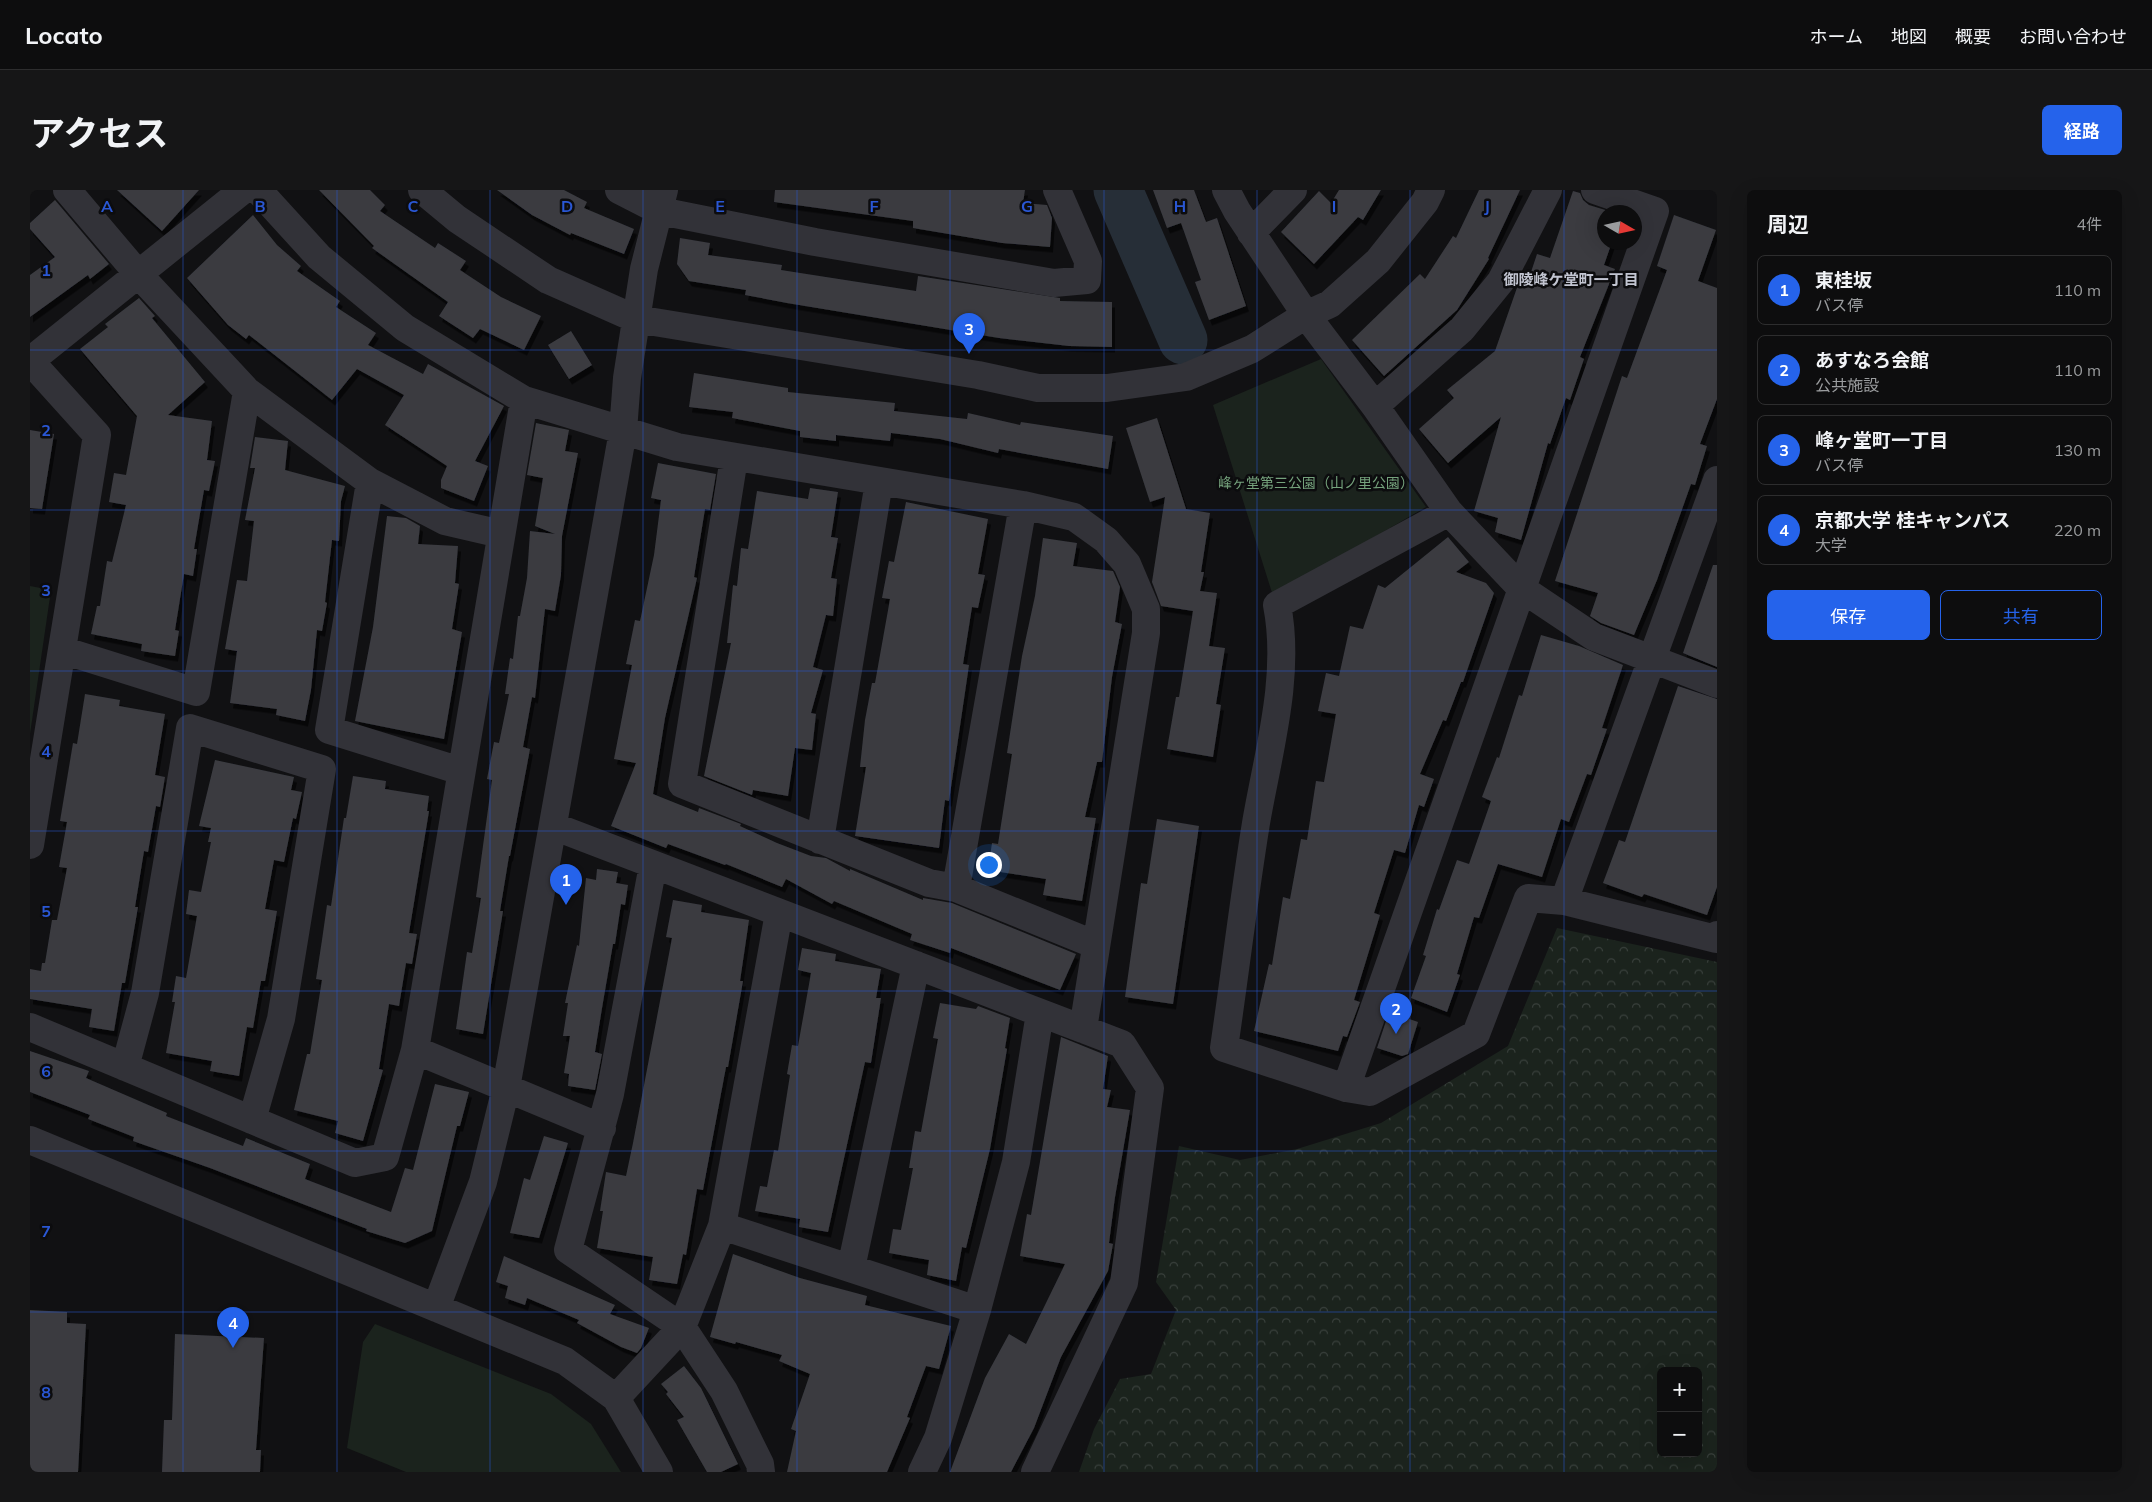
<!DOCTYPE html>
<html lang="ja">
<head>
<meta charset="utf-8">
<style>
	:root { --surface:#0d0d0e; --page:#161617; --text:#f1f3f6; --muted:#9a9c9e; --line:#2d2d2e; --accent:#2563eb }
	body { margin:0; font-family:Mulish,"Noto Sans JP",sans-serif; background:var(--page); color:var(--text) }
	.controls { position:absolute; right:15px; bottom:15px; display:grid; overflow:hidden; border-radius:8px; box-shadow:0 5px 20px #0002 }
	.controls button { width:45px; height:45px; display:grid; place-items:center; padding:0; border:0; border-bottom:1px solid var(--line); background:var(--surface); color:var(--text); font:25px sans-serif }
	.compass { position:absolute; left:1567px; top:15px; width:45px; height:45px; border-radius:50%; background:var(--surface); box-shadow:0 5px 20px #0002; rotate:99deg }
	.you { position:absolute; left:958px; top:674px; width:18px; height:18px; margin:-12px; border:4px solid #fff; border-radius:50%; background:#1a73e8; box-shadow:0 0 0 8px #1a73e833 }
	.badge { display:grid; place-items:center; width:32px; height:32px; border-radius:50%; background:var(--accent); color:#fff; font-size:16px; font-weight:700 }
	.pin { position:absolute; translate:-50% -41px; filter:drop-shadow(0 1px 2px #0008) }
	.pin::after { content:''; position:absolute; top:26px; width:18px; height:15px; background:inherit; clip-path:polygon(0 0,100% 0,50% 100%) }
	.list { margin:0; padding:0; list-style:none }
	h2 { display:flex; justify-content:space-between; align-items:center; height:65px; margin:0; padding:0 20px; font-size:21px }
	h2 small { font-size:16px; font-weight:400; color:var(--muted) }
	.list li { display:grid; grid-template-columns:32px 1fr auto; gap:15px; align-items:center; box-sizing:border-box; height:70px; margin:0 10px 10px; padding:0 10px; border:1px solid var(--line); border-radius:8px }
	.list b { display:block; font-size:19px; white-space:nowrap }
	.list p { margin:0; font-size:16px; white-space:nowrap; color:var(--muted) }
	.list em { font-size:16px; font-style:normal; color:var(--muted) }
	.actions { display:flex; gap:10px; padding:15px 20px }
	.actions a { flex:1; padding:11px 0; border:1px solid var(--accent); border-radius:8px; text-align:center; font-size:18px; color:var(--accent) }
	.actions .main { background:var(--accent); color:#fff }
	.map { position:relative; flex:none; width:1687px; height:1282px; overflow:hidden; border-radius:8px }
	header { display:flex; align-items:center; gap:30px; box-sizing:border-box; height:70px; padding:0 25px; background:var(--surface); border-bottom:1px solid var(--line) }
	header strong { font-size:24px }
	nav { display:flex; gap:28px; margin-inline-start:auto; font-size:18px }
	.intro { display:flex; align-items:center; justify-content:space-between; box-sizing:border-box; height:120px; padding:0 30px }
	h1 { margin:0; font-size:35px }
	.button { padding:12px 22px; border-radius:8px; background:var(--accent); color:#fff; font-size:18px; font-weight:700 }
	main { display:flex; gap:30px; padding:0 30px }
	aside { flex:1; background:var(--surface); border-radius:8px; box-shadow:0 5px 20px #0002 }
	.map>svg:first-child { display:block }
	.forest { fill:url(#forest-crowns); fill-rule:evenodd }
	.green { fill:#1b231d }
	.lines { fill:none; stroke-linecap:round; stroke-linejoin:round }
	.river { stroke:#262e37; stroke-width:49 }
	.building { fill:#3a3b41; filter:url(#shadow) }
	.minor { stroke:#323238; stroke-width:28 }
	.grid { fill:none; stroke:#2a57d4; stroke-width:1; stroke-opacity:0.55 }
	.labels { text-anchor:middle; stroke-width:5; stroke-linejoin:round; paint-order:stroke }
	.park-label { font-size:14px; fill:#75a27c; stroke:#0c0c0e }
	.neighbourhood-label { font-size:15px; font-weight:bold; fill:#c2c5d1; stroke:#0c0c0e }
	.grid-label { font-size:16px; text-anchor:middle; font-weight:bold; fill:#2a57d4; stroke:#0c0c0e; stroke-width:5; stroke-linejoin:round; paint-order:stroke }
</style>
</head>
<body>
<header>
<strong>Locato</strong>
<nav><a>ホーム</a><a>地図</a><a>概要</a><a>お問い合わせ</a></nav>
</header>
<div class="intro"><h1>アクセス</h1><a class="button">経路</a></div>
<main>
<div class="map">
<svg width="1687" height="1282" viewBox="0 0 1687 1282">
	<defs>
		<pattern id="forest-crowns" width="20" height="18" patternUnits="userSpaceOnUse" patternTransform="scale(1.25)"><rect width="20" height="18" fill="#1b231d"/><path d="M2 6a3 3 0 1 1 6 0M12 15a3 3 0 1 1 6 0" fill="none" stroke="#39403c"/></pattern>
		<filter id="shadow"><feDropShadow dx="3" dy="5.5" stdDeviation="0" flood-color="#0009"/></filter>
	</defs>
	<rect width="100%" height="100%" fill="#111113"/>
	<!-- forest -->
	<path class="forest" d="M 1527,738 L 1687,772 L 1687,1282 L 1049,1282 L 1064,1239 L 1090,1189 L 1121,1184 L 1146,1120 L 1126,1092 L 1149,956 L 1210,970 L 1267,959 L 1351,933 L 1478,856 ZM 1631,1181 L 1668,1181 L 1668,1263 L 1631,1263 Z"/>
	<!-- green -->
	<path class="green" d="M 1291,169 L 1396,317 L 1243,406 L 1183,215 Z
		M 0,396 L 21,400 L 0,544 Z
		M 345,1134 L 521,1204 L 561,1234 L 591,1282 L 376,1282 L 317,1258 L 333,1152 Z"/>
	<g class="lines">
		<!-- river -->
		<path class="river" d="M 1088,0 L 1153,150"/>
	</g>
	<!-- building -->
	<path class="building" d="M 87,0 L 169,0 L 132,41 Z
		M 289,0 L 340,0 L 355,15 L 350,21 L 405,58 L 408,53 L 436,71 L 430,80 L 471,107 L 511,126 L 494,160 L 450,139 L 443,148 L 409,126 L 418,112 L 342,58 L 344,56 Z
		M 467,0 L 534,0 L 557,12 L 554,18 L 604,39 L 594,64 L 541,43 L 540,45 L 502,25 Z
		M 745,0 L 995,0 L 993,13 L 1017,15 L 1022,28 L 1020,57 L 972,53 L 883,38 L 883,31 L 744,12 Z
		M 1123,0 L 1164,0 L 1176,32 L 1187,28 L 1216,116 L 1179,130 L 1165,92 L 1171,90 L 1151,33 L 1137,38 Z
		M 1309,0 L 1351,0 L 1333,30 L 1328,27 L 1284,74 L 1251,42 L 1289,1 L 1301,13 Z
		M 1449,0 L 1490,0 L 1458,68 L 1459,69 L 1427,120 L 1354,186 L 1322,150 L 1390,84 L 1395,89 L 1423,46 L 1426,48 Z
		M 1543,1 L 1550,3 L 1553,10 L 1559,15 L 1582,22 L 1574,22 L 1574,52 L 1582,52 L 1574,75 L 1585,79 L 1550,167 L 1554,169 L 1540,210 L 1536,208 L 1520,254 L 1518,253 L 1491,350 L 1465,342 L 1468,328 L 1444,321 L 1471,227 L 1418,273 L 1389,239 L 1424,208 L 1417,200 L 1465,161 L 1490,89 L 1497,94 L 1507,64 L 1520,68 Z
		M 25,10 L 79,74 L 60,89 L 58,85 L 0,127 L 0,85 L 25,67 L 0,39 L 0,33 Z
		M 223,25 L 247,55 L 271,76 L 267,81 L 310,111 L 306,117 L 346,143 L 338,155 L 393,184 L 398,174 L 474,216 L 445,271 L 458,276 L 444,311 L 411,298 L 411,290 L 417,276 L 355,235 L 374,205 L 327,179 L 302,210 L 219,145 L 216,149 L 198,135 L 157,88 Z
		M 1644,25 L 1686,40 L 1668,91 L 1687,98 L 1687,209 L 1670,254 L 1677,256 L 1665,295 L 1661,294 L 1627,390 L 1604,445 L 1571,433 L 1560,426 L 1568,403 L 1525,391 L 1592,186 L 1597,188 L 1637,80 L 1627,76 Z
		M 650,48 L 680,53 L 678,65 L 752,75 L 751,80 L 886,101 L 888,86 L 1030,108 L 1030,111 L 1082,112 L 1082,157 L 1039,156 L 969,148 L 757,113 L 715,105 L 716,100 L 659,91 L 647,74 Z
		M 109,108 L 125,126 L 122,128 L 175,192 L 138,225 L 182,231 L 177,270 L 185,271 L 179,301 L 174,300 L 164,359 L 167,359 L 163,386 L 154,384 L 145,440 L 149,441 L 145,466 L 111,461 L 112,454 L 61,444 L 67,416 L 70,416 L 77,371 L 82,372 L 96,315 L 79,312 L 84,283 L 96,285 L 107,226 L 50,159 L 78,137 L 75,134 Z
		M 541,141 L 562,175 L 539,189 L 518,155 Z
		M 664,183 L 758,198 L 758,202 L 865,213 L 864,221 L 937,229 L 938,223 L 990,235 L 991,232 L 1083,246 L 1078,279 L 969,259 L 968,263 L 910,249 L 861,243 L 860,251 L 806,245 L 806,251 L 770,247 L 770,241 L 702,228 L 703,222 L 659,217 Z
		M 1127,228 L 1156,319 L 1180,323 L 1171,382 L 1174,382 L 1170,401 L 1187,403 L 1179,456 L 1195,458 L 1186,514 L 1191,515 L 1183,567 L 1137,559 L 1146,507 L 1149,507 L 1163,421 L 1131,416 L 1122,392 L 1135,307 L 1120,312 L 1096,238 Z
		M 506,233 L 539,240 L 535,261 L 548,263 L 532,346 L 531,385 L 525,421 L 515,419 L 505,508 L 502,507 L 493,557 L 500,559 L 480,666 L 479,666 L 470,721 L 473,721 L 453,844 L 426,839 L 437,762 L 442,763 L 451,708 L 446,707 L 462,590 L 457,589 L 464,552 L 469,553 L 479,504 L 475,504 L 480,468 L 483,469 L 488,426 L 490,426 L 497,388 L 500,341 L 525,344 L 505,336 L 513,288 L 497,285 Z
		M 0,240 L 24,244 L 12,319 L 0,318 Z
		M 225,247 L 258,251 L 255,280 L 315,296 L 311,311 L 309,351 L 302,350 L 295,412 L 297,413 L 292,441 L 287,440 L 281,500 L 275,531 L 246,525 L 247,519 L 200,513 L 207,461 L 195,459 L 207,390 L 217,391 L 224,331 L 215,330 L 225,278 L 220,278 Z
		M 628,273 L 686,284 L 680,320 L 675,319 L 664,387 L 667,388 L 635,528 L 623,604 L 668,622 L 669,618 L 711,634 L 710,636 L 747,653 L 781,666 L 796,668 L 820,681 L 820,679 L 893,710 L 893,708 L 922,713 L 1046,764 L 1030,800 L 921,758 L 920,763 L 880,750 L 882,744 L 804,711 L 802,714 L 756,689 L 752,697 L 696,674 L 695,675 L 638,654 L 636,658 L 581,636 L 606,573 L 584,569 L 602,475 L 596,474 L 605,430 L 610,431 L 624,365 L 631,310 L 621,308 Z
		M 780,298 L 808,302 L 801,347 L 808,348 L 801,388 L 807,389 L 803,426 L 796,425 L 783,477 L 793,480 L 781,523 L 786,524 L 782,560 L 765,558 L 758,606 L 723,600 L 722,605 L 674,586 L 701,453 L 697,453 L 703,395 L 707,396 L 711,358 L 718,359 L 727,301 L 778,309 Z
		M 876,312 L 958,329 L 948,384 L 955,385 L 948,418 L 942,417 L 933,474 L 939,475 L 919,611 L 915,610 L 909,658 L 825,646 L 836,577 L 830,577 L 835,530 L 842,493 L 845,493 L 860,409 L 852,408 L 859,371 L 864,372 Z
		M 357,326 L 376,328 L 390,336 L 388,354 L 428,356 L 425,393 L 429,394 L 422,439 L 432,442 L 414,549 L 325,531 L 343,437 Z
		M 1418,347 L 1439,372 L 1426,382 L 1456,393 L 1464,403 L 1433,492 L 1431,492 L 1416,531 L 1413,530 L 1390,584 L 1404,589 L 1394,617 L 1389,615 L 1375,663 L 1364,660 L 1344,723 L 1350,725 L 1324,810 L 1330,812 L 1317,847 L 1313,846 L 1308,861 L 1224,841 L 1239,774 L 1242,775 L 1253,707 L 1260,709 L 1271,649 L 1277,650 L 1286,591 L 1294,592 L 1306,524 L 1288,521 L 1296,483 L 1309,486 L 1320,436 L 1333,439 L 1348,395 L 1355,398 Z
		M 1013,348 L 1047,353 L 1043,376 L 1083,381 L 1090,397 L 1085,432 L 1092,434 L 1082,487 L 1072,572 L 1067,572 L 1055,627 L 1066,628 L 1052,711 L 1013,705 L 1016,689 L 958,680 L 962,653 L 968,654 L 982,564 L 977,563 L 992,466 L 1005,406 Z
		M 1683,375 L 1687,375 L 1687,477 L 1653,463 Z
		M 1511,445 L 1549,456 L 1593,475 L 1572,538 L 1577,539 L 1561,585 L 1557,584 L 1539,632 L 1531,629 L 1512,687 L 1468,674 L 1449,728 L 1444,727 L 1427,784 L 1430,785 L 1417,822 L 1381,808 L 1396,766 L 1393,765 L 1407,719 L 1409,720 L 1427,670 L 1439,674 L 1461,611 L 1452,607 L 1467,567 L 1469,568 L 1489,505 L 1492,506 Z
		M 1648,496 L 1687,509 L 1687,697 L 1677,725 L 1614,704 L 1612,707 L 1573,693 L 1589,650 L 1595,652 Z
		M 55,504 L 90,510 L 89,516 L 135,524 L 125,585 L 135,587 L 130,617 L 126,616 L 118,662 L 114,661 L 105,717 L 108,717 L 95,793 L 92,793 L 84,841 L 59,837 L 62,819 L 0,809 L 0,779 L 11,781 L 12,773 L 15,773 L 22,730 L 27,730 L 37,678 L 29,677 L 37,632 L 30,631 L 43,553 L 47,554 Z
		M 185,570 L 264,587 L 261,600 L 272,602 L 266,629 L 263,628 L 254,672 L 244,670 L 235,719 L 247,721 L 235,791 L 231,791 L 223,838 L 217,837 L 209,886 L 180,881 L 182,871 L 136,863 L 145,812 L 142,812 L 146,786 L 156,788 L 167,726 L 156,724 L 159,700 L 171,702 L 181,652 L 178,652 L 181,638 L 169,636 Z
		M 323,586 L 356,591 L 355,599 L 399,606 L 397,621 L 399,621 L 379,743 L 387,744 L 382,774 L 376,773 L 369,816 L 359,814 L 349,879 L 353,880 L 333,951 L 305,943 L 308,931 L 264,920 L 277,864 L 280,864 L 292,790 L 286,789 L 292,750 L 297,715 L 301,716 L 314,628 L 316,628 Z
		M 1127,629 L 1169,636 L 1143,814 L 1095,807 L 1111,693 L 1117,694 Z
		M 567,679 L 588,682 L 586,693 L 598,695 L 595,715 L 591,714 L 585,754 L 583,754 L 572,818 L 565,862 L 572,864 L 565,900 L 538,896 L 539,884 L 534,883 L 540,846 L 533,846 L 538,813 L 535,813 L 547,755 L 549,756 L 556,688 L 566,690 Z
		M 643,710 L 672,715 L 671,722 L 719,730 L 710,791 L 713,791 L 698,877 L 696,877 L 673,1000 L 667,999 L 656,1065 L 653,1064 L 647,1094 L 619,1090 L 623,1067 L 567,1058 L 573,1021 L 570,1021 L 576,982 L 596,986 L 603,953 L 642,748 L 636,747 Z
		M 772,758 L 806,764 L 805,771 L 851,779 L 846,808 L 851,808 L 841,873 L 835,872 L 798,1042 L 769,1037 L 770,1029 L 725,1021 L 730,996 L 737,997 L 744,960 L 748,961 L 760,885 L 757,884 L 762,855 L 768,856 L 781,783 L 768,780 Z
		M 910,813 L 946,819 L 948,816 L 980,828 L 975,858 L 977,859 L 960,959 L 936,1058 L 932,1057 L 926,1091 L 897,1085 L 899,1070 L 859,1063 L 863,1039 L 871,1040 L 883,978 L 879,978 L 885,941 L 891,942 L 908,849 L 903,848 Z
		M 1359,822 L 1388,832 L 1378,864 L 1372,866 L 1347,858 Z
		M 1031,847 L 1078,866 L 1073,899 L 1081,900 L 1077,917 L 1100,920 L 1085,1007 L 1079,1053 L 1083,1054 L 1078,1081 L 1031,1167 L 1004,1238 L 981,1282 L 920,1282 L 955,1188 L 979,1144 L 996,1154 L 1035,1074 L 990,1066 L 997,1024 L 1001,1025 Z
		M 0,861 L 59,881 L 56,888 L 137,923 L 136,926 L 213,956 L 216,948 L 280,974 L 275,989 L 361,1022 L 375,978 L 383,980 L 405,894 L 439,902 L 430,936 L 427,936 L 402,1041 L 375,1053 L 336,1041 L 337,1039 L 180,978 L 103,951 L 104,947 L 58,929 L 60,925 L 0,902 Z
		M 514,946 L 538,953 L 509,1048 L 480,1043 L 494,988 L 500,990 Z
		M 703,1064 L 770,1088 L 837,1106 L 835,1115 L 921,1136 L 909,1179 L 896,1176 L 877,1227 L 880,1228 L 857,1282 L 757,1282 L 766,1241 L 761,1239 L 780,1184 L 749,1171 L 752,1165 L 706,1152 L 705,1154 L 680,1147 Z
		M 474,1066 L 585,1115 L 580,1124 L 619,1138 L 611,1158 L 607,1163 L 591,1157 L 547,1133 L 549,1130 L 497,1108 L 495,1115 L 475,1108 L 478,1096 L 466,1092 Z
		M 0,1120 L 37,1122 L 37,1133 L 56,1134 L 48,1282 L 0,1282 Z
		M 145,1144 L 234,1148 L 226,1260 L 231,1260 L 230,1282 L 132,1282 L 134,1230 L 142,1230 Z
		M 654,1176 L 671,1198 L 708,1274 L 691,1282 L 677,1282 L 647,1230 L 654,1227 L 636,1204 L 638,1202 L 631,1194 Z"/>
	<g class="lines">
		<!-- minor -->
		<path class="minor" d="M 37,0 L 109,85 L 217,201 L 340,292 L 415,331 L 471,344
			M 228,0 L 289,67 L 375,138 L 494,210 L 647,257 L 993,315 L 1044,327 L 1076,350 L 1097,374 L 1116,419 L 1116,443 L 1053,839
			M 392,0 L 427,29 L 518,90 L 606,129 L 948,185 L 1008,198 L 1077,198 L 1156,187 L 1222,159 L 1276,125 L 1300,114 L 1348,71 L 1395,12 L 1401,0
			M 589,0 L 630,21 L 785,52 L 1024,93 L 1057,90 L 1058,71 L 1027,0
			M 1196,0 L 1207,21 L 1276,125 L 1345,216 L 1419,322 L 1491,398 L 1564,447 L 1687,494
			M 1221,43 L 1263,0
			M 0,171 L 213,0
			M 1345,216 L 1432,139 L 1471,91 L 1518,0
			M 704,268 L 652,594 L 899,693 L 926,698 L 1066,755
			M 340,292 L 299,540 L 431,581
			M 1419,322 L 1247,415 C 1261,486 1238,563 1226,633 C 1214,707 1205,783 1194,858 L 1316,898 L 1340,902 L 1446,844 L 1498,708 L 1534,711 L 1686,749 L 1687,745
			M 32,460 L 166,502 L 217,201
			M 523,636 L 1092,854 L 1120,898 L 1094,1093 L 1005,1282
			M 790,650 L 849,292
			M 0,655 L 67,245 L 0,171
			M 623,675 L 580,904 L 538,1060 L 652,1137 L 694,1201 L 730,1274 L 731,1282
			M 926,698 L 993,315
			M 1534,711 L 1687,290
			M 0,837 L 325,973 L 355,967 L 385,860 L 494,210
			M 385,860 L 572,938
			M 95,877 L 115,803 L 160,538 L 292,579 L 251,829 L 222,930
			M 1316,898 L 1625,21 L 1565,0
			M 0,950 L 535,1171 L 586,1208 L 629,1282
			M 692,1036 L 947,1120
			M 821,1078 L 886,775
			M 406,1118 L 453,992 L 476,898 L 593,241 L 597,188 L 614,79 L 634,0
			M 586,1208 L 652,1137 L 692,1036 L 749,723
			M 892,1282 L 908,1248 L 947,1120 L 986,972 L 1010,823"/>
	</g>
	<!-- grid -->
	<path class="grid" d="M 153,0 L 153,1282M 307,0 L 307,1282M 460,0 L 460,1282M 613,0 L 613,1282M 767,0 L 767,1282M 920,0 L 920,1282M 1074,0 L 1074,1282M 1227,0 L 1227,1282M 1380,0 L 1380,1282M 1534,0 L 1534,1282M 0,160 L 1687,160M 0,320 L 1687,320M 0,481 L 1687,481M 0,641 L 1687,641M 0,801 L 1687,801M 0,961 L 1687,961M 0,1122 L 1687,1122"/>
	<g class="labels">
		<!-- park labels -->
		<g class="park-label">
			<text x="1286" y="298">峰ヶ堂第三公園（山ノ里公園）</text>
		</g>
		<!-- neighbourhood labels -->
		<g class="neighbourhood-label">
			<text x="1541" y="95">御陵峰ケ堂町一丁目</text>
		</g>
	</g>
	<g class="grid-label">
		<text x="77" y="22">A</text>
		<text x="230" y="22">B</text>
		<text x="383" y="22">C</text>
		<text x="537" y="22">D</text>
		<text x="690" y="22">E</text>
		<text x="844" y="22">F</text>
		<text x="997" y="22">G</text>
		<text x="1150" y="22">H</text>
		<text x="1304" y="22">I</text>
		<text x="1457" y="22">J</text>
		<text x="16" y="86">1</text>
		<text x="16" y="246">2</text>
		<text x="16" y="406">3</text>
		<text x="16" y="567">4</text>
		<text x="16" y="727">5</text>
		<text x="16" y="887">6</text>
		<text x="16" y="1047">7</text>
		<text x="16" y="1208">8</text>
	</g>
</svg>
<div class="controls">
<button>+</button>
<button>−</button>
</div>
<svg class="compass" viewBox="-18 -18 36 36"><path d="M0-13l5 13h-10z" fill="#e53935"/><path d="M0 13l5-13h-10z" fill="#9a9c9e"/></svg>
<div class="you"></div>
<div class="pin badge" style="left:536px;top:715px">1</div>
<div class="pin badge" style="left:1366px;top:844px">2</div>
<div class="pin badge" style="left:939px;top:164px">3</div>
<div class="pin badge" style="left:203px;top:1158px">4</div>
</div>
<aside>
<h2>周辺<small>4件</small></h2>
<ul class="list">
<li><span class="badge">1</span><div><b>東桂坂</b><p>バス停</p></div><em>110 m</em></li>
<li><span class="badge">2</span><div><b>あすなろ会館</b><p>公共施設</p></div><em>110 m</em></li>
<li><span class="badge">3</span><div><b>峰ヶ堂町一丁目</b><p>バス停</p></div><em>130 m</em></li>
<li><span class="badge">4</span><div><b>京都大学 桂キャンパス</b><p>大学</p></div><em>220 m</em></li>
</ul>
<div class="actions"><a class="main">保存</a><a>共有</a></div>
</aside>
</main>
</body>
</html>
